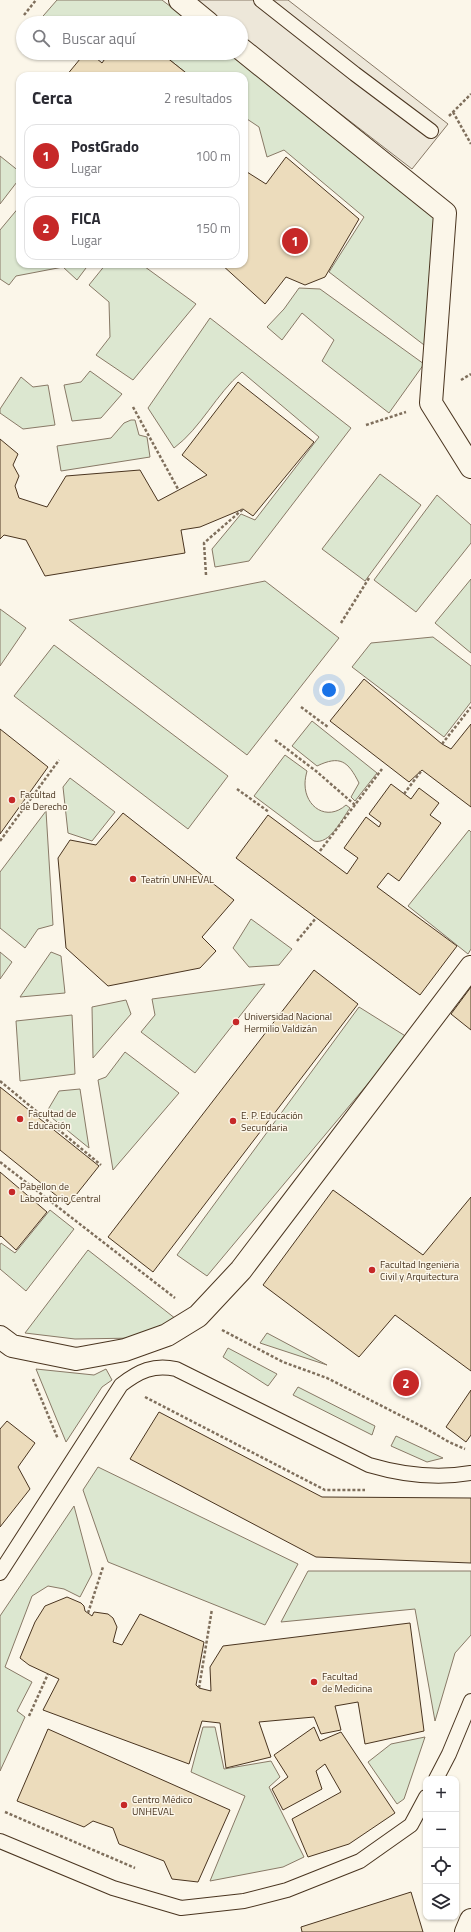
<!DOCTYPE html>
<html lang="es">
<head>
<meta charset="utf-8">
<style>
	:root { --surface:#fff; --page:#f7f7f7; --text:#2b2b33; --muted:#7c7c81; --line:#e1e1e2; --accent:#c62828 }
	body { margin:0; font-family:"Titillium Web",sans-serif; background:var(--page); color:var(--text) }
	.controls { position:absolute; right:12px; bottom:12px; display:grid; overflow:hidden; border-radius:8px; box-shadow:0 1px 3px #0004 }
	.controls button { width:36px; height:36px; display:grid; place-items:center; padding:0; border:0; border-bottom:1px solid var(--line); background:var(--surface); color:var(--text); font:20px sans-serif }
	.you { position:absolute; left:329px; top:690px; width:14px; height:14px; margin:-10px; border:3px solid #fff; border-radius:50%; background:#1a73e8; box-shadow:0 0 0 6px #1a73e833 }
	.badge { display:grid; place-items:center; width:26px; height:26px; border-radius:50%; background:var(--accent); color:#fff; font-size:13px; font-weight:700 }
	.pin { position:absolute; translate:-50% -50%; border:2px solid #fff; box-shadow:0 1px 4px #0006 }
	.list { margin:0; padding:0; list-style:none }
	h2 { display:flex; justify-content:space-between; align-items:center; height:52px; margin:0; padding:0 16px; font-size:17px }
	h2 small { font-size:13px; font-weight:400; color:var(--muted) }
	.list li { display:grid; grid-template-columns:26px 1fr auto; gap:12px; align-items:center; box-sizing:border-box; height:64px; margin:0 8px 8px; padding:0 8px; border:1px solid var(--line); border-radius:12px }
	.list b { display:block; font-size:15px; white-space:nowrap }
	.list p { margin:0; font-size:13px; white-space:nowrap; color:var(--muted) }
	.list em { font-size:13px; font-style:normal; color:var(--muted) }
	.icon { flex:none; width:22px; height:22px; fill:none; stroke:currentColor; stroke-width:2; stroke-linecap:round; stroke-linejoin:round }
	.map { position:relative; flex:none; width:471px; height:1932px; overflow:hidden }
	.search { position:absolute; background:var(--surface); box-shadow:0 1px 3px #0004; left:16px; top:16px; width:232px; height:44px; display:flex; align-items:center; gap:10px; box-sizing:border-box; padding:0 14px; border-radius:22px; color:var(--muted); font-size:15px }
	.panel { position:absolute; background:var(--surface); box-shadow:0 1px 3px #0004; left:16px; top:72px; width:232px; height:196px; border-radius:12px }
	.map>svg:first-child { display:block }
	.green { fill:#dce7d0; stroke:#887966 }
	.parking { fill:#ede7d9; stroke:#887966 }
	.building { fill:#ecdcbc; stroke:#4a3520 }
	.lines { fill:none; stroke-linecap:round; stroke-linejoin:round }
	.lane-casing { stroke:#4a3520; stroke-width:16 }
	.street-casing { stroke:#4a3520; stroke-width:24 }
	.path { stroke:#7f6f5c; stroke-width:2.5; stroke-dasharray:3 2; stroke-linecap:butt }
	.lane { stroke:#fbf6e9; stroke-width:14 }
	.street { stroke:#fbf6e9; stroke-width:22 }
	.poi-dot { fill:#c62828; stroke:#fbf6e9; stroke-width:1.5 }
	.labels { text-anchor:middle; stroke-width:3; stroke-linejoin:round; paint-order:stroke }
	.poi-label { font-size:10px; fill:#4a3520; stroke:#fbf6e9; text-anchor:start }
</style>
</head>
<body>
<div class="map">
<svg width="471" height="1932" viewBox="0 0 471 1932">
	<rect width="100%" height="100%" fill="#fbf6e9"/>
	<!-- green -->
	<path class="green" d="M 57,0 L 162,0 L 192,23 L 37,23 Z
		M 161,53 L 230,53 L 437,216 L 428,348 L 329,272 L 364,217 L 284,150 L 267,157 L 259,127 L 244,117 L 244,76 L 190,76 Z
		M 0,156 L 20,172 L 20,178 L 0,204 Z
		M 20,206 L 20,264 L 89,264 L 77,280 L 63,267 L 16,276 L 9,285 L 0,279 L 0,230 Z
		M 106,264 L 141,264 L 196,304 L 133,380 L 96,355 L 110,337 L 109,302 L 89,285 Z
		M 299,288 L 320,289 L 424,364 L 389,413 L 322,361 L 334,340 L 302,313 L 282,340 L 267,327 L 284,309 Z
		M 210,318 L 351,428 L 249,561 L 215,567 L 212,549 L 241,514 L 255,520 L 319,437 L 242,372 C 216,394 201,428 174,448 L 148,408 Z
		M 90,371 L 122,394 L 101,418 L 72,421 L 64,385 L 81,382 Z
		M 21,377 L 33,387 L 48,385 L 55,425 L 23,429 L 0,413 L 0,409 Z
		M 131,420 L 135,420 L 139,435 L 147,437 L 150,457 L 61,471 L 57,446 L 111,438 L 124,423 Z
		M 380,474 L 421,505 L 365,581 L 322,549 Z
		M 437,495 L 471,525 L 471,543 L 416,612 L 374,580 Z
		M 471,579 L 471,653 L 435,623 Z
		M 265,581 L 339,638 L 247,755 L 69,620 Z
		M 0,609 L 26,628 L 0,666 Z
		M 433,637 L 471,666 L 471,702 L 444,737 L 352,667 L 371,643 Z
		M 54,645 L 228,776 L 188,829 L 14,696 Z
		M 312,721 L 377,773 L 355,801 L 351,797 L 359,783 C 348,761 340,755 317,766 L 292,746 Z
		M 285,755 L 307,771 C 306,775 305,779 305,784 C 305,807 327,822 346,805 L 350,808 C 342,819 330,845 314,841 L 254,796 Z
		M 70,778 L 115,812 L 92,841 L 68,833 L 63,787 Z
		M 46,811 L 53,925 L 38,929 L 25,948 L 0,928 L 0,872 Z
		M 469,830 L 471,832 L 471,949 L 468,954 L 408,906 Z
		M 251,919 L 292,949 L 279,965 L 249,967 L 233,948 Z
		M 0,952 L 12,962 L 0,979 Z
		M 51,952 L 61,956 L 65,993 L 20,997 Z
		M 265,984 L 195,1073 L 141,1032 L 155,1015 L 152,999 Z
		M 126,1000 L 131,1014 L 93,1058 L 92,1007 Z
		M 359,1007 L 407,1037 L 207,1276 L 177,1255 Z
		M 72,1015 L 75,1074 L 20,1081 L 16,1021 Z
		M 125,1052 L 179,1093 L 113,1170 L 98,1080 L 106,1077 Z
		M 80,1089 L 89,1148 L 46,1113 L 59,1091 Z
		M 50,1210 L 74,1229 L 26,1291 L 0,1269 L 0,1245 L 1,1243 L 15,1253 Z
		M 88,1250 L 176,1319 L 138,1338 L 75,1339 L 25,1333 Z
		M 267,1333 L 327,1365 L 260,1343 Z
		M 228,1348 L 277,1374 L 268,1386 L 223,1357 Z
		M 36,1369 L 94,1375 L 106,1369 L 112,1380 L 102,1387 L 66,1442 Z
		M 298,1387 L 375,1426 L 372,1435 L 293,1395 Z
		M 396,1436 L 443,1458 L 427,1462 L 391,1446 Z
		M 98,1467 L 298,1564 L 265,1625 L 108,1562 L 83,1490 Z
		M 74,1506 L 92,1574 L 80,1597 L 64,1589 L 48,1586 L 32,1596 L 5,1667 L 32,1682 L 17,1711 L 25,1717 L 0,1771 L 0,1616 Z
		M 308,1571 L 471,1571 L 471,1635 L 455,1653 L 435,1721 L 415,1609 L 281,1622 Z
		M 203,1727 L 215,1727 L 224,1769 L 271,1761 L 280,1777 L 269,1787 L 304,1857 L 283,1867 L 210,1881 L 245,1796 L 191,1772 Z
		M 425,1737 L 404,1799 L 397,1804 L 368,1762 L 391,1744 Z"/>
	<!-- parking -->
	<path class="parking" d="M 193,0 L 288,0 L 448,124 L 412,169 L 241,37 L 241,23 L 223,23 Z"/>
	<!-- building -->
	<path class="building" d="M 85,53 L 90,53 L 102,63 L 109,53 L 161,53 L 190,76 L 66,76 Z
		M 286,157 L 359,219 L 325,277 L 305,285 L 286,277 L 265,304 L 221,264 L 244,264 L 244,177 L 247,172 L 266,184 Z
		M 238,382 L 314,442 L 253,516 L 243,509 L 200,527 L 181,530 L 185,553 L 45,576 L 26,540 L 4,535 L 0,539 L 0,439 L 18,454 L 13,465 L 19,476 L 15,486 L 19,498 L 47,507 L 66,476 L 140,470 L 158,501 L 207,475 L 182,455 Z
		M 364,679 L 442,744 L 451,749 L 471,724 L 471,807 L 422,770 L 409,782 L 330,721 Z
		M 0,729 L 48,767 L 0,834 Z
		M 391,784 L 411,799 L 419,788 L 439,803 L 430,815 L 441,823 L 399,881 L 388,873 L 377,887 L 457,946 L 420,995 L 236,858 L 268,815 L 347,874 L 358,858 L 344,848 L 366,817 L 379,827 L 381,823 L 369,814 Z
		M 123,813 L 234,900 L 202,937 L 216,951 L 200,968 L 108,986 L 66,948 L 58,858 L 70,840 L 96,845 Z
		M 314,970 L 358,1004 L 153,1272 L 108,1237 Z
		M 471,987 L 471,1030 L 451,1014 Z
		M 0,1087 L 99,1166 L 68,1205 L 0,1150 Z
		M 0,1172 L 47,1212 L 16,1250 L 1,1236 L 0,1237 Z
		M 333,1190 L 423,1255 L 471,1197 L 471,1371 L 395,1315 L 359,1357 L 263,1285 Z
		M 471,1390 L 471,1435 L 466,1442 L 446,1427 Z
		M 159,1412 L 322,1497 L 471,1498 L 471,1563 L 316,1557 L 130,1459 Z
		M 7,1421 L 35,1443 L 18,1467 L 30,1489 L 0,1527 L 0,1429 Z
		M 67,1597 L 81,1603 L 84,1606 L 85,1611 L 92,1616 L 94,1612 L 108,1614 L 113,1618 L 117,1627 L 113,1642 L 122,1645 L 140,1614 L 204,1642 L 196,1685 L 199,1688 L 211,1691 L 210,1667 L 223,1646 L 410,1623 L 424,1731 L 365,1744 L 358,1702 L 335,1706 L 341,1730 L 321,1734 L 314,1717 L 259,1722 L 271,1757 L 226,1768 L 220,1723 L 202,1721 L 189,1764 L 43,1710 L 59,1679 L 29,1665 L 20,1658 L 35,1622 L 45,1606 Z
		M 314,1727 L 320,1741 L 341,1732 L 395,1813 L 349,1844 L 308,1857 L 292,1819 L 341,1792 L 325,1764 L 316,1771 L 322,1789 L 283,1810 L 272,1789 L 288,1777 L 274,1755 Z
		M 48,1729 L 230,1810 L 198,1882 L 172,1879 L 164,1861 L 119,1844 L 113,1828 L 93,1821 L 84,1827 L 17,1801 Z
		M 411,1892 L 423,1932 L 302,1932 L 301,1927 Z"/>
	<g class="lines">
		<defs>
			<path id="lane" d="M 261,0 L 355,74 L 431,131
				M 0,1573 L 121,1385 C 139,1371 154,1364 176,1369 L 369,1465 C 403,1475 437,1479 471,1473
				M 436,1779 L 449,1754 L 471,1701
				M 0,1841 L 113,1888 L 181,1908 L 244,1901 L 287,1890 L 360,1861 L 411,1825 L 426,1797"/>
			<path id="street" d="M 180,0 L 208,23
				M 241,49 L 445,213 L 431,403 L 471,467
				M 0,1337 L 12,1346 L 76,1359 L 125,1350 L 167,1335 L 198,1316 L 241,1270 L 471,967
				M 466,1932 L 471,1920"/>
		</defs>
		<!-- lane casing -->
		<use href="#lane" class="lane-casing"/>
		<!-- street casing -->
		<use href="#street" class="street-casing"/>
		<!-- path -->
		<path class="path" d="M 24,15 L 36,0
			M 453,112 L 471,144
			M 449,116 L 471,94
			M 461,380 L 471,374
			M 133,407 L 178,489
			M 366,425 L 406,412
			M 206,575 L 204,543 L 243,509
			M 341,623 L 369,578
			M 301,707 L 328,727
			M 275,740 L 316,771 L 355,805
			M 442,744 L 471,707
			M 237,789 L 269,812
			M 404,794 L 422,770
			M 0,841 L 59,760
			M 320,851 L 382,769
			M 297,941 L 316,918
			M 0,1081 L 101,1165
			M 0,1162 L 175,1298
			M 222,1330 L 283,1362 L 327,1378 L 425,1428 L 449,1442 L 465,1449
			M 33,1379 L 58,1439
			M 145,1397 L 325,1490 L 365,1490
			M 88,1613 L 103,1567
			M 199,1688 L 212,1609
			M 29,1716 L 48,1674
			M 5,1812 L 135,1868"/>
		<!-- lane -->
		<use href="#lane" class="lane"/>
		<!-- street -->
		<use href="#street" class="street"/>
	</g>
	<!-- markers -->
	<g class="poi-dot">
		<circle cx="12" cy="800" r="4"/>
		<circle cx="133" cy="879" r="4"/>
		<circle cx="236" cy="1022" r="4"/>
		<circle cx="20" cy="1119" r="4"/>
		<circle cx="233" cy="1121" r="4"/>
		<circle cx="12" cy="1192" r="4"/>
		<circle cx="372" cy="1270" r="4"/>
		<circle cx="314" cy="1682" r="4"/>
		<circle cx="124" cy="1805" r="4"/>
	</g>
	<g class="labels">
		<!-- poi labels -->
		<g class="poi-label">
			<text x="20" y="798">Facultad<tspan x="20" dy="12">de Derecho</tspan></text>
			<text x="141" y="883">Teatrín UNHEVAL</text>
			<text x="244" y="1020">Universidad Nacional<tspan x="244" dy="12">Hermilio Valdizán</tspan></text>
			<text x="28" y="1117">Facultad de<tspan x="28" dy="12">Educación</tspan></text>
			<text x="241" y="1119">E. P. Educación<tspan x="241" dy="12">Secundaria</tspan></text>
			<text x="20" y="1190">Pabellon de<tspan x="20" dy="12">Laboratorio Central</tspan></text>
			<text x="380" y="1268">Facultad Ingenieria<tspan x="380" dy="12">Civil y Arquitectura</tspan></text>
			<text x="322" y="1680">Facultad<tspan x="322" dy="12">de Medicina</tspan></text>
			<text x="132" y="1803">Centro Médico<tspan x="132" dy="12">UNHEVAL</tspan></text>
		</g>
	</g>
</svg>
<div class="controls">
<button>+</button>
<button>−</button>
<button><svg class="icon" aria-label="locate" viewBox="0 0 24 24"><circle cx="12" cy="12" r="6"/><path d="M12 2v4M12 18v4M2 12h4M18 12h4"/></svg></button>
<button><svg class="icon" aria-label="layers" viewBox="0 0 24 24"><path d="M12 4l9 5-9 5-9-5zM3 14l9 5 9-5"/></svg></button>
</div>
<div class="you"></div>
<div class="pin badge" style="left:295px;top:241px">1</div>
<div class="pin badge" style="left:406px;top:1383px">2</div>
<div class="search"><svg class="icon" aria-label="search" viewBox="0 0 24 24"><circle cx="10" cy="10" r="6"/><path d="M15 15l6 6"/></svg>Buscar aquí</div>
<section class="panel">
<h2>Cerca<small>2 resultados</small></h2>
<ul class="list">
<li><span class="badge">1</span><div><b>PostGrado</b><p>Lugar</p></div><em>100 m</em></li>
<li><span class="badge">2</span><div><b>FICA</b><p>Lugar</p></div><em>150 m</em></li>
</ul>
</section>
</div>
</body>
</html>
